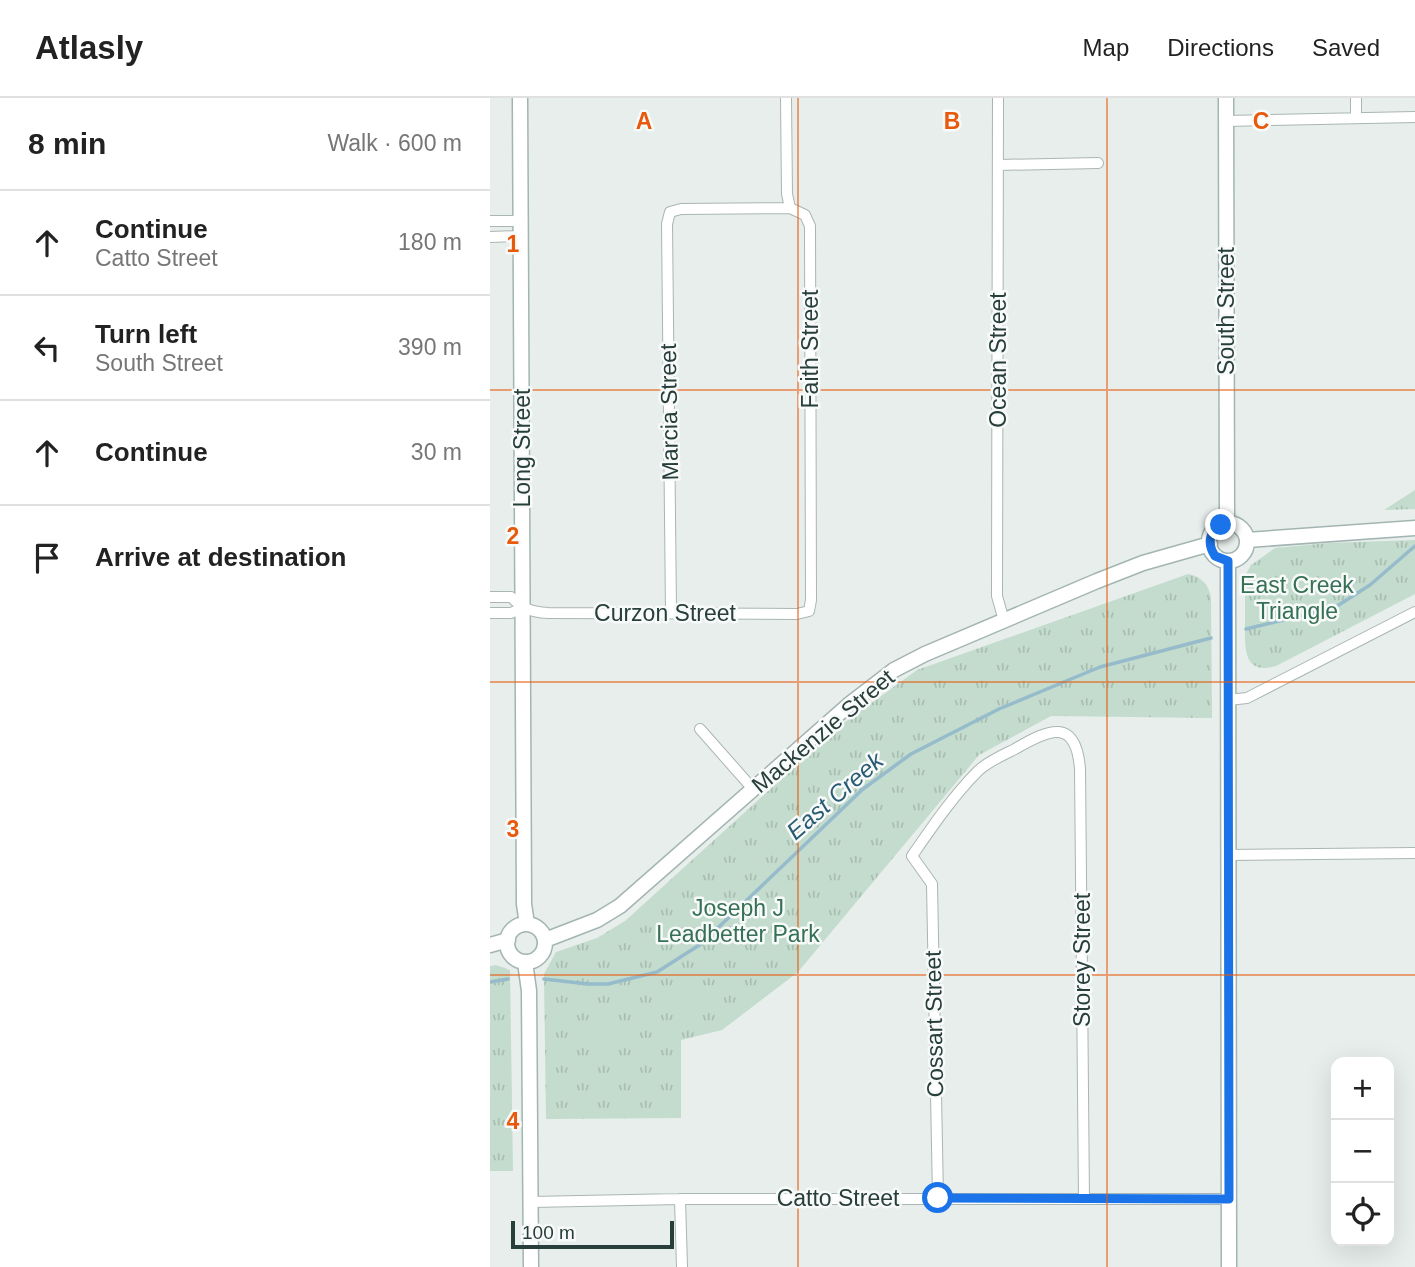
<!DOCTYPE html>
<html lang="en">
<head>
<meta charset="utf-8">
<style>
	:root { --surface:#fff; --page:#f2f2f2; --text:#222; --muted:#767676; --line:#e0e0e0 }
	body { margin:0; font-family:Helvetica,sans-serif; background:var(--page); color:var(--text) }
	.controls { position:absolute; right:21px; bottom:21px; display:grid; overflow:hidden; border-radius:14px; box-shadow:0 7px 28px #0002 }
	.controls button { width:63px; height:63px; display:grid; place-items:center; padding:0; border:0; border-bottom:2px solid var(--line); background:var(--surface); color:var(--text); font:35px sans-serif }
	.scale { position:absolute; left:21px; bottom:18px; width:163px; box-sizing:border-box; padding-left:7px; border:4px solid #273e3b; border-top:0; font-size:19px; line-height:24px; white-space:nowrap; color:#273e3b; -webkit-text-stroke:5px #f7faf9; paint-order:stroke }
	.stop { position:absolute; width:21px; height:21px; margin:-16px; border:5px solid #1a73e8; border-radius:50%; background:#fff }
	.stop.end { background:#1a73e8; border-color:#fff; box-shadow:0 2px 7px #0008 }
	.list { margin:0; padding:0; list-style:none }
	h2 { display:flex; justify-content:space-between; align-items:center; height:91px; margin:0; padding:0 28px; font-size:30px }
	h2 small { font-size:23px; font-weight:400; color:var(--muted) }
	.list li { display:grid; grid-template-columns:46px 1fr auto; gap:21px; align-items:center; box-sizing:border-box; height:105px; padding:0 28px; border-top:2px solid var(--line) }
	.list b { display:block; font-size:26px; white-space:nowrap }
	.list p { margin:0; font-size:23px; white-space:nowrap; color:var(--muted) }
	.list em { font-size:23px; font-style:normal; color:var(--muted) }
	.icon { flex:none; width:38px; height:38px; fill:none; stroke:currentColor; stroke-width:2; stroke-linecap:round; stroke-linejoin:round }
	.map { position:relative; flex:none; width:925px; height:1169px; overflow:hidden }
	header { display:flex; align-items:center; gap:42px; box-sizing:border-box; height:98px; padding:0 35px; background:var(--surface); border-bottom:2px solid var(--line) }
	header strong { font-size:33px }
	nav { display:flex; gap:38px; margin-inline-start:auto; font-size:24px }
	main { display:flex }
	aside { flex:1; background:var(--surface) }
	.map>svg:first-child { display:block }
	.park { fill:url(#park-tufts) }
	.pitch { fill:#c3dccd }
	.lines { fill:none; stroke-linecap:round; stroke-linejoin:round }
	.stream { stroke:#96bbcb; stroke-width:3.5 }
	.street-casing { stroke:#aab6b3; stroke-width:12 }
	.secondary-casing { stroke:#a3b5b2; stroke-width:17 }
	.street { stroke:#fff; stroke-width:10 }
	.secondary { stroke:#fff; stroke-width:14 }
	.route { stroke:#1a73e8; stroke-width:9 }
	.grid { fill:none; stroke:#e8590c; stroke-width:2; stroke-opacity:0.55 }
	.labels { text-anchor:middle; stroke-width:5; stroke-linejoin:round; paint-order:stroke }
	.street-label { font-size:23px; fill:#273e3b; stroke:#f7faf9 }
	.park-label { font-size:23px; fill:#367056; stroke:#f7faf9 }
	.water-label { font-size:24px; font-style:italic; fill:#285b73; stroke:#f7faf9 }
	.grid-label { font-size:23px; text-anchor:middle; font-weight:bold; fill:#e8590c; stroke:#f7faf9; stroke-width:5; stroke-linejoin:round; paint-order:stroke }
</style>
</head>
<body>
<header>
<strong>Atlasly</strong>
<nav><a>Map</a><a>Directions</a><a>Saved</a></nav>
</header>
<main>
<aside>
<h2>8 min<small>Walk · 600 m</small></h2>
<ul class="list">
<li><svg class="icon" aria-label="ahead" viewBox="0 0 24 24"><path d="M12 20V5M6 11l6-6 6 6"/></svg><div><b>Continue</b><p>Catto Street</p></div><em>180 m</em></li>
<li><svg class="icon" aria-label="left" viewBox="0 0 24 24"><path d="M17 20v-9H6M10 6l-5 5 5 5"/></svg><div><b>Turn left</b><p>South Street</p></div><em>390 m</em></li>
<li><svg class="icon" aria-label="ahead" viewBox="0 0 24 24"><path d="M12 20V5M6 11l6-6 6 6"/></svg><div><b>Continue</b></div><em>30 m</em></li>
<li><svg class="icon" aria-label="arrive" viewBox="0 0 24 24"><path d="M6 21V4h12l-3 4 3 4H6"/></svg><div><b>Arrive at destination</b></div></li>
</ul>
</aside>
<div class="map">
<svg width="925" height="1169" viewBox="0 0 925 1169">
	<defs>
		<pattern id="park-tufts" width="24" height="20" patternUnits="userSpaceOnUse" patternTransform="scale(1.75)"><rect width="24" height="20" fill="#c3dccd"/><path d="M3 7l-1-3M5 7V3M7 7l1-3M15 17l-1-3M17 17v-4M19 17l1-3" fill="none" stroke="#a8beb1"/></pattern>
	</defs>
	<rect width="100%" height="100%" fill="#e7eeec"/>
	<!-- park -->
	<path class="park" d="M 925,392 L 925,411 L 894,412 Z
		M 925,442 L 925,496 L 786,568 C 752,578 755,548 755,524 C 755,509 755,494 755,478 L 761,467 L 785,450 L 839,445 Z
		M 698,476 C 712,479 718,486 721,499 L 722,620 L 561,618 L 489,657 L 308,874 L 232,932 L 191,942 L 191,1020 L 56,1021 L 54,876 L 66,854 L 107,840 L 135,823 L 351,627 L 427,572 Z
		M 6,867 L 20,872 L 23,1073 L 0,1073 L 0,868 Z"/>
	<!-- pitch -->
	<path class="pitch" d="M 204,888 L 214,909 L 196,918 L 185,897 Z
		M 105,920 C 117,920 121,921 124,933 L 117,947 L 120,961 L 102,964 L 100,951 L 88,938 C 91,927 94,922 105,920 Z"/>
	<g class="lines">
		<!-- stream -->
		<path class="stream" d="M 756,531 L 844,510 L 880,487 L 925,448
			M 54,881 L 98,886 L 118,886 L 167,874 L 211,846 L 373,691 L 421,656 L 509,611 L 610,569 L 721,540
			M 0,884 L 18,881"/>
		<defs>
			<path id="street" d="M 508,0 L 507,498 L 514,523
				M 866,0 L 866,19
				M 736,23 L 925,19
				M 508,67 L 608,65
				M 0,123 L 31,123
				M 0,139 L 30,138
				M 0,499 L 21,499 C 33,511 41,514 58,515 L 307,516 L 319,513 L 321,502 L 320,128 L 315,117 L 300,110 L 297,96 L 296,0
				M 0,515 L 21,515 L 32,510
				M 181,515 L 177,126 L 180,114 L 191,111 L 300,110
				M 738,602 L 757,600 L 925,514
				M 210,631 L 263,691
				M 738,757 L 925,755
				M 448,1100 L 442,786 L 422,758 C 442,729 463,698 488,673 C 497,664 513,657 525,651 C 559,631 586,619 590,671 L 594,1101
				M 190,1101 L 192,1169
				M 41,1104 L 190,1101 L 739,1101"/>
			<path id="secondary" d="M 30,0 L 34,806 L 37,826
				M 736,0 L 737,425
				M719 444a19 19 0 1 1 38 0a19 19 0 1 1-38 0Z
				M 757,442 L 925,430
				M 738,463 L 739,1169
				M17 845a19 19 0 1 1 38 0a19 19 0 1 1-38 0Z
				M 55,842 L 107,822 L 130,808 L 361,605 L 404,572 L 435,556 L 607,483 L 653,465 L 720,446
				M 0,847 L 18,842
				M 35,864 L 39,893 L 41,1169"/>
		</defs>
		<!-- street casing -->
		<use href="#street" class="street-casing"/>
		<!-- secondary casing -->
		<use href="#secondary" class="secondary-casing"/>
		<!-- street -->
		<use href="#street" class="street"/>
		<!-- secondary -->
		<use href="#secondary" class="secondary"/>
	</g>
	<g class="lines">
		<!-- route -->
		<path class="route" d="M 448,1100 L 739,1101 L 738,463 L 725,458 C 717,446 719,434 731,427"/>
	</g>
	<!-- grid -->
	<path class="grid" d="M 308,0 L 308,1169M 617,0 L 617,1169M 0,292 L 925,292M 0,584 L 925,584M 0,877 L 925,877"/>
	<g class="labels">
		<!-- street labels -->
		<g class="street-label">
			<text transform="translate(736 213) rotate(-90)" y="8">South Street</text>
			<text transform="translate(320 251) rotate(-90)" y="8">Faith Street</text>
			<text transform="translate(508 262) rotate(-90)" y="8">Ocean Street</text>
			<text transform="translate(179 314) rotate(-91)" y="8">Marcia Street</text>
			<text transform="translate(32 350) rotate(-90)" y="8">Long Street</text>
			<text x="175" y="523">Curzon Street</text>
			<text transform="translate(333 633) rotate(-40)" y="8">Mackenzie Street</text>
			<text transform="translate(592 862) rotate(-90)" y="8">Storey Street</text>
			<text transform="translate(444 926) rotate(-91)" y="8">Cossart Street</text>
			<text x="348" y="1108">Catto Street</text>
		</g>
		<!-- park labels -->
		<g class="park-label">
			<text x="807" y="495">East Creek<tspan x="807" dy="26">Triangle</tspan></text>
			<text x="248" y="818">Joseph J<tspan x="248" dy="26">Leadbetter Park</tspan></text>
		</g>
		<!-- water labels -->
		<g class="water-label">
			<text transform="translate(345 698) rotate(-41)" y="8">East Creek</text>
		</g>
	</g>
	<g class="grid-label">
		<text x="154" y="31">A</text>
		<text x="462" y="31">B</text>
		<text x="771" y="31">C</text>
		<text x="23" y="154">1</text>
		<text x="23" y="446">2</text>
		<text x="23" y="739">3</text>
		<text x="23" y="1031">4</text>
	</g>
</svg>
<div class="controls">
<button>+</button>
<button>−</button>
<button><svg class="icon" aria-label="locate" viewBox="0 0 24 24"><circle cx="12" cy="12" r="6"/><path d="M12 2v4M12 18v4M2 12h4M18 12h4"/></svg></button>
</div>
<div class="scale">100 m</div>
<div class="stop" style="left:448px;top:1100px"></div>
<div class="stop end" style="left:731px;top:427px"></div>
</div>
</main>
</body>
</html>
